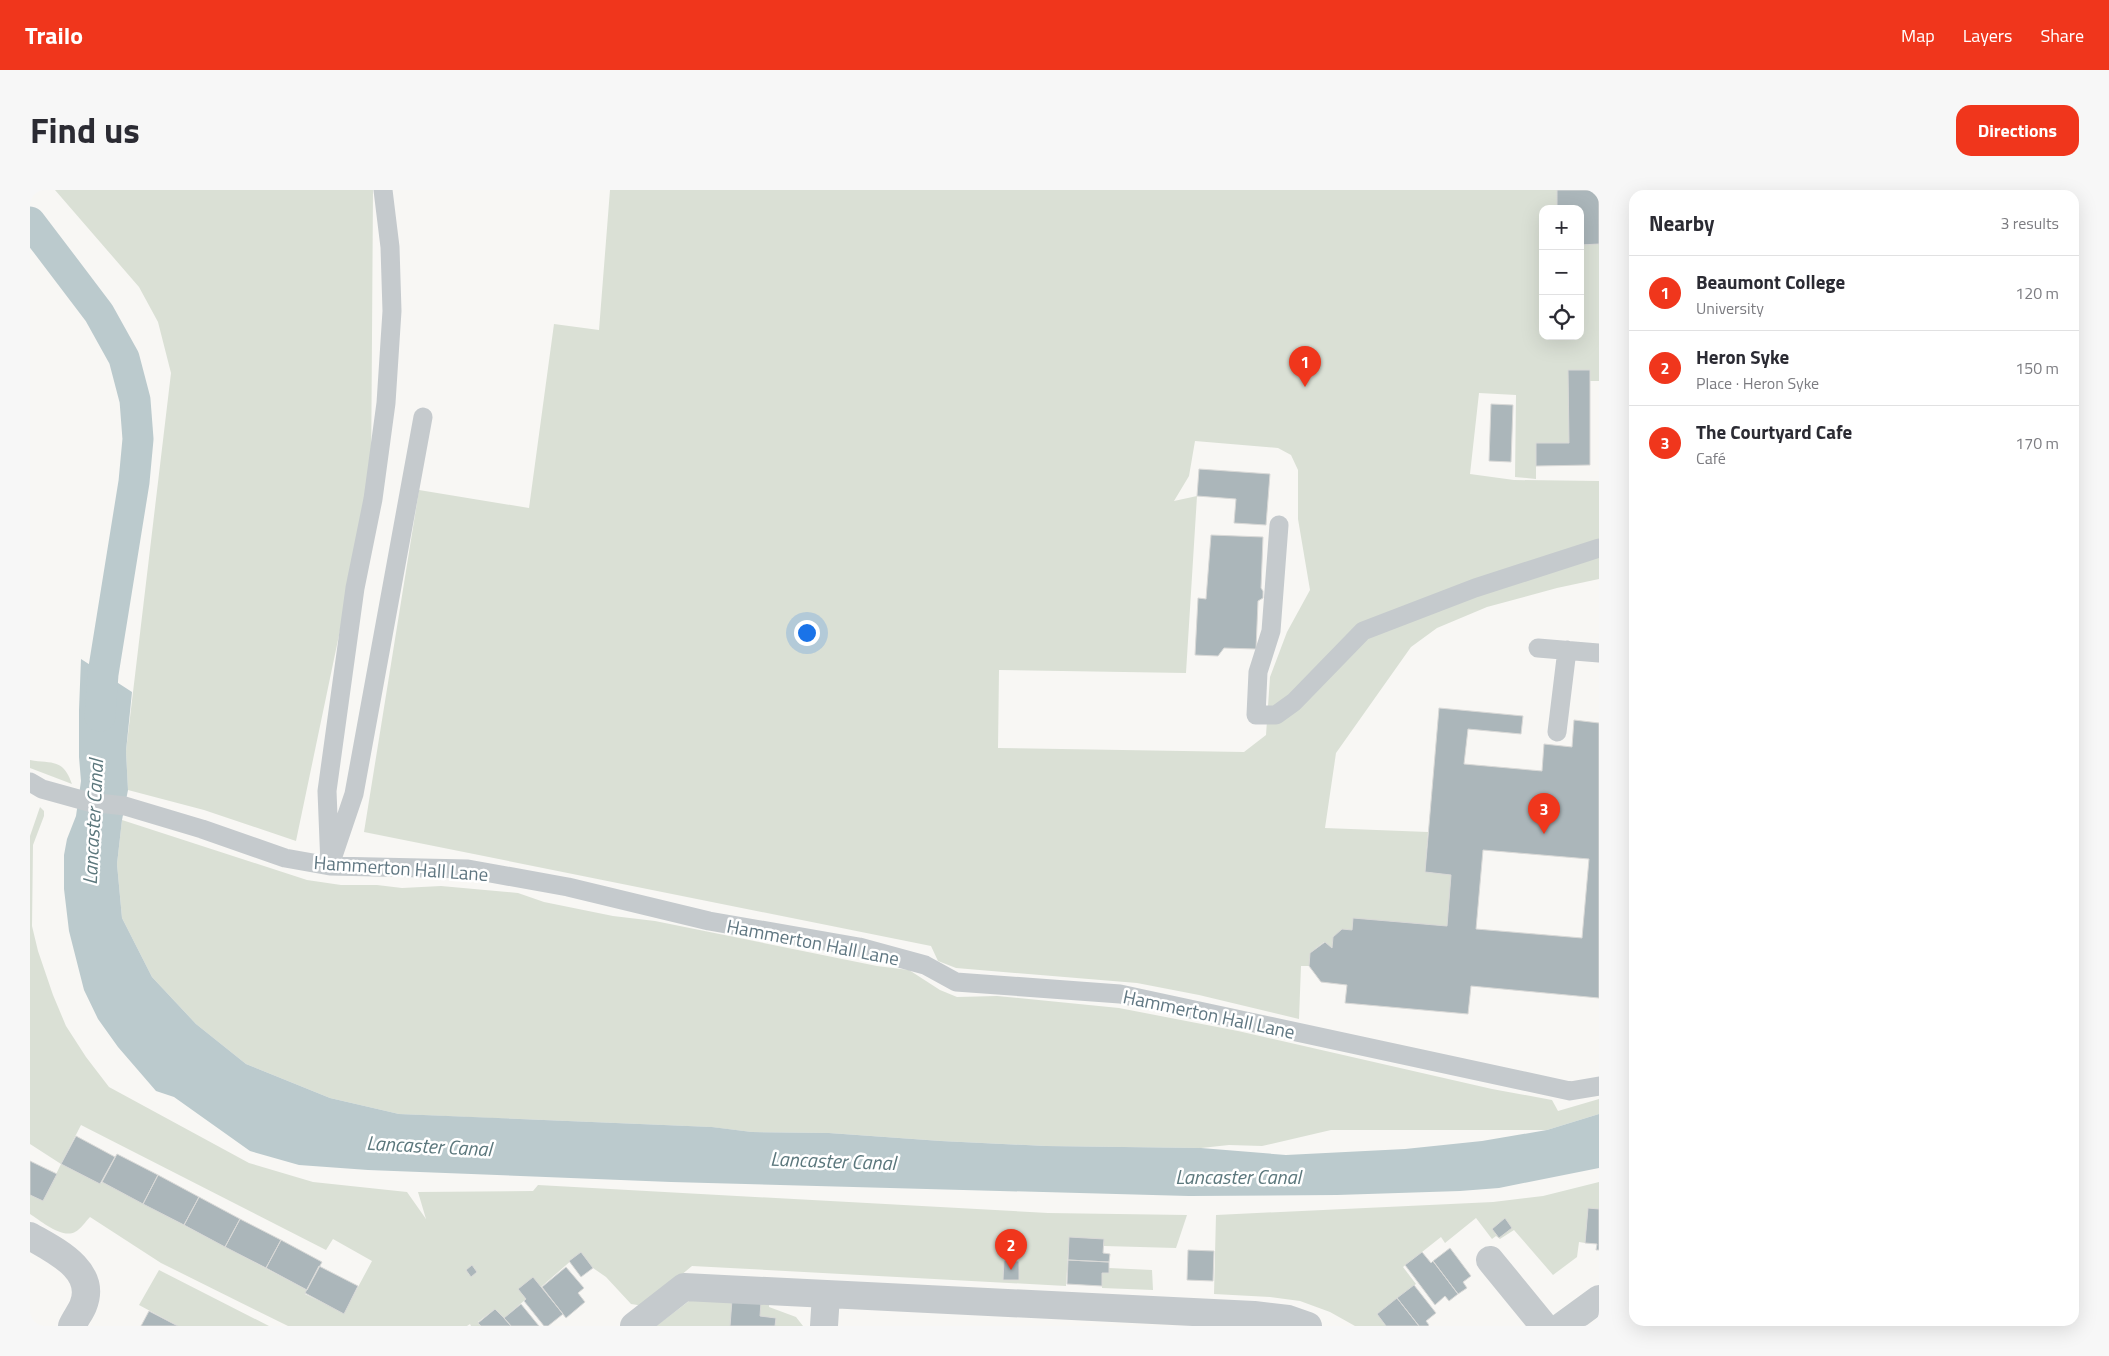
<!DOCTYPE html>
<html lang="en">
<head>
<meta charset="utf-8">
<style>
	:root { --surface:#fff; --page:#f7f7f7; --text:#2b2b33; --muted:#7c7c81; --line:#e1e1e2; --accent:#f0361c }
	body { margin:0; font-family:"Titillium Web",sans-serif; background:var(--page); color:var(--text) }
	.controls { position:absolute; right:15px; top:15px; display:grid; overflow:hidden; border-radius:10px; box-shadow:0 5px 20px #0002 }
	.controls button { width:45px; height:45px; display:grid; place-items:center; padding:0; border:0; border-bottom:1px solid var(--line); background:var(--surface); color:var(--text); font:25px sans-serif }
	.you { position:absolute; left:776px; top:442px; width:18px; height:18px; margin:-12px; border:4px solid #fff; border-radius:50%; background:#1a73e8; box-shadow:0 0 0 8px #1a73e833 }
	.badge { display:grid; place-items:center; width:32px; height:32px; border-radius:50%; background:var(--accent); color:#fff; font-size:16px; font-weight:700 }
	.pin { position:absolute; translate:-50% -41px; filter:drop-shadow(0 1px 2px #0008) }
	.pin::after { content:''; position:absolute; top:26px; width:18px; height:15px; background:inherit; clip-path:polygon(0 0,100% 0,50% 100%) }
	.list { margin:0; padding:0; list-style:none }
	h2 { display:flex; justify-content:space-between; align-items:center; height:65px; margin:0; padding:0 20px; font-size:21px }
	h2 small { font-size:16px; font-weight:400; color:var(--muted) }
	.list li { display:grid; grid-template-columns:32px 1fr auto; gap:15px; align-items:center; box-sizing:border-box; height:75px; padding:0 20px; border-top:1px solid var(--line) }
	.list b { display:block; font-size:19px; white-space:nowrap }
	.list p { margin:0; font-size:16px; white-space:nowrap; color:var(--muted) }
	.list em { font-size:16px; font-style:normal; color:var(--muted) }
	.icon { flex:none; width:28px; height:28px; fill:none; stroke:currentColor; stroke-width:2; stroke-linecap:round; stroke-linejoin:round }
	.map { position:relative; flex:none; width:1569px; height:1136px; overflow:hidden; border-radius:15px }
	header { display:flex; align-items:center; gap:30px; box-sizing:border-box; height:70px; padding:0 25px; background:var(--accent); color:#fff }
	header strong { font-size:24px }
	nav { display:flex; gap:28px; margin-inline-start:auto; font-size:18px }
	.intro { display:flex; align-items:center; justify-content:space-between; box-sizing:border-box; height:120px; padding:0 30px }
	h1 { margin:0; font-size:35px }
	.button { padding:12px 22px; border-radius:15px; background:var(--accent); color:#fff; font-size:18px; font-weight:700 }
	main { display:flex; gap:30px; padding:0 30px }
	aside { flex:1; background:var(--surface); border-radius:15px; box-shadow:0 5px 20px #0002 }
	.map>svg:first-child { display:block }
	.green { fill:#dae0d5; fill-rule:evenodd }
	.water { fill:#bbcacd }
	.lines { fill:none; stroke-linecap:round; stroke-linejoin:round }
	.canal { stroke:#bbcacd; stroke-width:31 }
	.building { fill:#abb6ba; stroke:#d9d9d7; fill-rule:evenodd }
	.lane { stroke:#c5cacd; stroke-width:19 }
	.street { stroke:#c5cacd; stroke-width:28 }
	.labels { text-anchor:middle; stroke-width:5; stroke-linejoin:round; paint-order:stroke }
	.street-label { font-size:19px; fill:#607782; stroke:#fff }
	.water-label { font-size:20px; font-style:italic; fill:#5b777c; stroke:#fff }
</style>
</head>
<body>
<header>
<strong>Trailo</strong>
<nav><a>Map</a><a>Layers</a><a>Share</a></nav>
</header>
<div class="intro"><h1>Find us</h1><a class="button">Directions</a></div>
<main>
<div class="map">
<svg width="1569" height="1136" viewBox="0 0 1569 1136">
	<rect width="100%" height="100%" fill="#f8f7f4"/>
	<!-- green -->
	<path class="green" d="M 25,0 L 343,0 L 341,292 L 266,651 L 174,620 L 98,600 L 96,561 L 141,183 L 128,132 L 109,97 Z
		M 580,0 L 1527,0 L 1527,19 L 1513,19 L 1513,146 L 1550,146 L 1550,55 L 1569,54 L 1569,191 L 1560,191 L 1559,180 L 1538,180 L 1539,253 L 1506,253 L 1506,289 L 1485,287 L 1486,205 L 1449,203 L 1440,284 L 1484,290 L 1569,291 L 1569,389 L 1527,398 L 1457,417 L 1407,438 L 1381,457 L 1306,563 L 1295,638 L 1398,642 L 1395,682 L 1421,685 L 1417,736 L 1323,728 L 1322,740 L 1302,758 L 1294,752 L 1280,763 L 1279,776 L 1271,776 L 1269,829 L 1169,805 L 1107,793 L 926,778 L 908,771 L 901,756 L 334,642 L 389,300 L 499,318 L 524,134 L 569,140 ZM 1165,251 L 1248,258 L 1261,265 L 1268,280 L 1268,329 L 1280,400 L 1257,442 L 1240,487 L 1236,545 L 1214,562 L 968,558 L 969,480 L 1156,483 L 1167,306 L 1144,311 L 1159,286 Z
		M 0,570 C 22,574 33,568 42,594 L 0,578 Z
		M 10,617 L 14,621 L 14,626 L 3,655 L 2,736 L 8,761 L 23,805 L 36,836 L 56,867 L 79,897 L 219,973 L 283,992 L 377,1002 L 396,1029 L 388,1002 L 503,1001 L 508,995 L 1018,1023 L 1157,1025 L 1146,1058 L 1074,1056 L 1074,1049 L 1039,1047 L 1036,1096 L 662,1076 L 614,1116 L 601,1114 L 576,1087 L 563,1078 L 551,1062 L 511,1097 L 502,1088 L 488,1099 L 496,1109 L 473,1129 L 465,1119 L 448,1132 L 451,1136 L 441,1136 L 440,1134 L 437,1136 L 258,1136 L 131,1073 L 60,1027 C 55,1032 51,1039 45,1042 C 32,1049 11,1031 0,1024 L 0,1005 L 13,1011 L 31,974 L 0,954 L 0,646 ZM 51,935 L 296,1060 L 303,1049 L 342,1071 L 314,1123 L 275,1104 L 277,1100 L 72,992 L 70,994 L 31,974 Z
		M 92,630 L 277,690 L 311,695 L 347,695 L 372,698 L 411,696 L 488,703 L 514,712 L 583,726 L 625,731 L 847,776 L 879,780 L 910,800 L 927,807 L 967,806 L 1089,818 L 1208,841 L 1462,899 L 1522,910 L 1528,921 L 1569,909 L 1569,924 L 1517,940 L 1301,940 L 1232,956 L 1199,955 L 1171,958 L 1016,956 L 911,951 L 799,943 L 722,942 L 681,937 L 369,924 L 300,908 L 216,874 L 166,834 L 122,787 L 92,728 L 87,674 Z
		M 1569,992 L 1569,1019 L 1558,1018 L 1555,1053 L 1549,1052 L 1547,1067 L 1523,1085 L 1484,1040 L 1470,1049 L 1466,1046 L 1462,1049 L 1446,1028 L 1415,1053 L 1411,1047 L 1373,1077 L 1386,1094 L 1347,1124 L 1356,1136 L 1325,1136 L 1300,1122 L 1270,1111 L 1240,1107 L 1184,1104 L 1186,1025 L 1463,1012 L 1513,1006 Z
		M 1079,1078 L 1122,1080 L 1123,1100 L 1072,1098 L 1072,1083 L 1079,1083 Z
		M 129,1080 L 239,1136 L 148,1136 L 109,1115 Z
		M 680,1105 L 739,1110 L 739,1117 L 766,1127 L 773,1136 L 745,1136 L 746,1128 L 730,1126 L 730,1112 L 702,1110 L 700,1136 L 626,1136 L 659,1111 Z"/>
	<!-- water -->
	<path class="water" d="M 51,469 L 102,502 L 96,561 L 98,600 L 92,630 L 87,674 L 92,728 L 122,787 L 166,834 L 216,874 L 300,908 L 369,924 L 682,937 L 722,942 L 799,943 L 911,951 L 1016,956 L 1171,958 L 1256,965 L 1375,959 L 1452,951 L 1517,940 L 1569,924 L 1569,978 L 1469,998 L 1430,1001 L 1307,1005 L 1159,1006 L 641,992 L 338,980 L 269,975 L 220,961 L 144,907 L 126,901 L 88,857 L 68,829 L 54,800 L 39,741 L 34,699 L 34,665 L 37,649 L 46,626 L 51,591 L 49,567 L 49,520 Z"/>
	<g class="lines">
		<!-- canal -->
		<path class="canal" d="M 0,32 L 69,123 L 94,168 L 105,210 L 108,249 L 104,292 L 73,484 L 70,526"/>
	</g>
	<!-- building -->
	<path class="building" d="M 1527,0 L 1569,0 L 1569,54 L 1550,55 L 1550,19 L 1527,19 Z
		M 1538,180 L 1560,180 L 1560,275 L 1506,276 L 1506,253 L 1539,253 Z
		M 1461,214 L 1483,215 L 1481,272 L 1459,271 Z
		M 1169,279 L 1240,284 L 1236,335 L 1204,333 L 1206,309 L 1167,306 Z
		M 1181,345 L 1233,347 L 1231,398 L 1233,401 L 1233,408 L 1228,411 L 1226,459 L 1194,458 L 1188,466 L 1165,465 L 1168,408 L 1176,409 Z
		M 1409,518 L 1493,526 L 1491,544 L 1438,539 L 1434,574 L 1512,581 L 1514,554 L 1542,557 L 1544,530 L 1569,533 L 1569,808 L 1441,796 L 1438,824 L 1315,813 L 1317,795 L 1291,792 L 1279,776 L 1280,763 L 1295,752 L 1302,758 L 1303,747 L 1312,739 L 1322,740 L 1323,728 L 1417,736 L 1421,685 L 1395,682 ZM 1453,660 L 1559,669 L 1552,748 L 1446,739 Z
		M 46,946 L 85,967 L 70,994 L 31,974 Z
		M 87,964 L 128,985 L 113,1014 L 72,992 Z
		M 0,971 L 27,984 L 13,1011 L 0,1005 Z
		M 128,985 L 169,1007 L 154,1035 L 113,1014 Z
		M 169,1007 L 210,1029 L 195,1057 L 154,1035 Z
		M 1558,1018 L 1569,1019 L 1569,1060 L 1566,1060 L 1567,1054 L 1555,1053 Z
		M 1475,1028 L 1482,1038 L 1469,1048 L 1462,1039 Z
		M 210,1029 L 251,1050 L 236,1078 L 195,1057 Z
		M 1039,1047 L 1074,1049 L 1073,1063 L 1080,1064 L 1079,1072 L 1038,1070 Z
		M 251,1050 L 292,1072 L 277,1100 L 236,1078 Z
		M 1420,1058 L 1441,1086 L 1433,1092 L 1437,1098 L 1428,1104 L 1403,1071 Z
		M 1158,1060 L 1184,1061 L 1183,1091 L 1157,1090 Z
		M 551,1062 L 563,1078 L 551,1087 L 539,1071 Z
		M 1392,1062 L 1401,1073 L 1403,1071 L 1428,1104 L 1419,1111 L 1415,1106 L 1405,1115 L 1375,1075 Z
		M 974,1070 L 989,1071 L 989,1090 L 973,1090 Z
		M 1038,1070 L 1079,1072 L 1079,1083 L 1072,1083 L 1072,1096 L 1037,1094 Z
		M 442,1075 L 447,1082 L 441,1087 L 436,1080 Z
		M 289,1076 L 328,1096 L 314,1124 L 275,1103 Z
		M 536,1077 L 554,1098 L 548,1103 L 555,1112 L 536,1128 L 512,1097 Z
		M 503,1087 L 533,1124 L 518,1136 L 514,1136 L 494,1111 L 496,1109 L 488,1099 Z
		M 1384,1095 L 1406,1123 L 1396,1131 L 1399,1135 L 1398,1136 L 1389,1136 L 1367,1108 Z
		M 1367,1108 L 1389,1136 L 1356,1136 L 1347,1124 Z
		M 702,1110 L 731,1112 L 730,1126 L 746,1128 L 745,1136 L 700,1136 Z
		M 491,1114 L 509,1136 L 481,1136 L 474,1128 Z
		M 465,1119 L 474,1128 L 481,1136 L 451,1136 L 448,1133 Z
		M 119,1121 L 144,1134 L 148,1136 L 111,1136 Z"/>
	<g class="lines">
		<!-- lane -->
		<path class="lane" d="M 1249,335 L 1241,441 L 1228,482 L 1226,525 L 1246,525 L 1264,512 L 1333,441 L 1445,398 L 1569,358
			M 1508,458 L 1569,463
			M 1527,542 L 1537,460
			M 0,592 L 12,599 L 59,612 L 95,616 L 172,639 L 255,668 L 300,676 L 438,679 L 538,697 L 679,731 L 829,757 L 895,775 L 926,792 L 1090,804 L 1540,901 L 1569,896
			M 303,666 L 324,604 L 393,227
			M 300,676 L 297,601 L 325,398 L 343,309 L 356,213 L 362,121 L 360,57 L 353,0"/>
		<!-- street -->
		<path class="street" d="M 0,1046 C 24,1060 68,1080 53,1116 C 50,1123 45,1129 42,1136
			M 1460,1070 L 1514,1136
			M 604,1136 L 654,1097 L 1224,1125 L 1258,1129 L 1278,1136
			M 794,1136 L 796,1105
			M 1532,1136 L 1569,1109"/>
	</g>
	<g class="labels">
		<!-- street labels -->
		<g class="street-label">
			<text transform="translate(371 678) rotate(4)" y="7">Hammerton Hall Lane</text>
			<text transform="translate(783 752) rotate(11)" y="7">Hammerton Hall Lane</text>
			<text transform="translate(1179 824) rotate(12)" y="7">Hammerton Hall Lane</text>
		</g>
		<!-- water labels -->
		<g class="water-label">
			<text transform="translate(63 632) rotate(-87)" y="7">Lancaster Canal</text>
			<text transform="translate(399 956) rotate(3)" y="7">Lancaster Canal</text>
			<text transform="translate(803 971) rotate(2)" y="7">Lancaster Canal</text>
			<text x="1208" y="994">Lancaster Canal</text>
		</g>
	</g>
</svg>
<div class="controls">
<button>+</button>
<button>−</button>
<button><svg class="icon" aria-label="locate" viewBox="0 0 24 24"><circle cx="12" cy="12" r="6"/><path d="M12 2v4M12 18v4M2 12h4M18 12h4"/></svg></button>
</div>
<div class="you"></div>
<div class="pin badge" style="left:1275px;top:197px">1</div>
<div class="pin badge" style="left:981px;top:1080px">2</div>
<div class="pin badge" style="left:1514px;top:644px">3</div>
</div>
<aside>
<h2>Nearby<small>3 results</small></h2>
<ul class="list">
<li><span class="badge">1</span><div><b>Beaumont College</b><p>University</p></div><em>120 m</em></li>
<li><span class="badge">2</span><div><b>Heron Syke</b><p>Place · Heron Syke</p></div><em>150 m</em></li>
<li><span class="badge">3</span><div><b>The Courtyard Cafe</b><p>Café</p></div><em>170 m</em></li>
</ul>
</aside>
</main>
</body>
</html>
